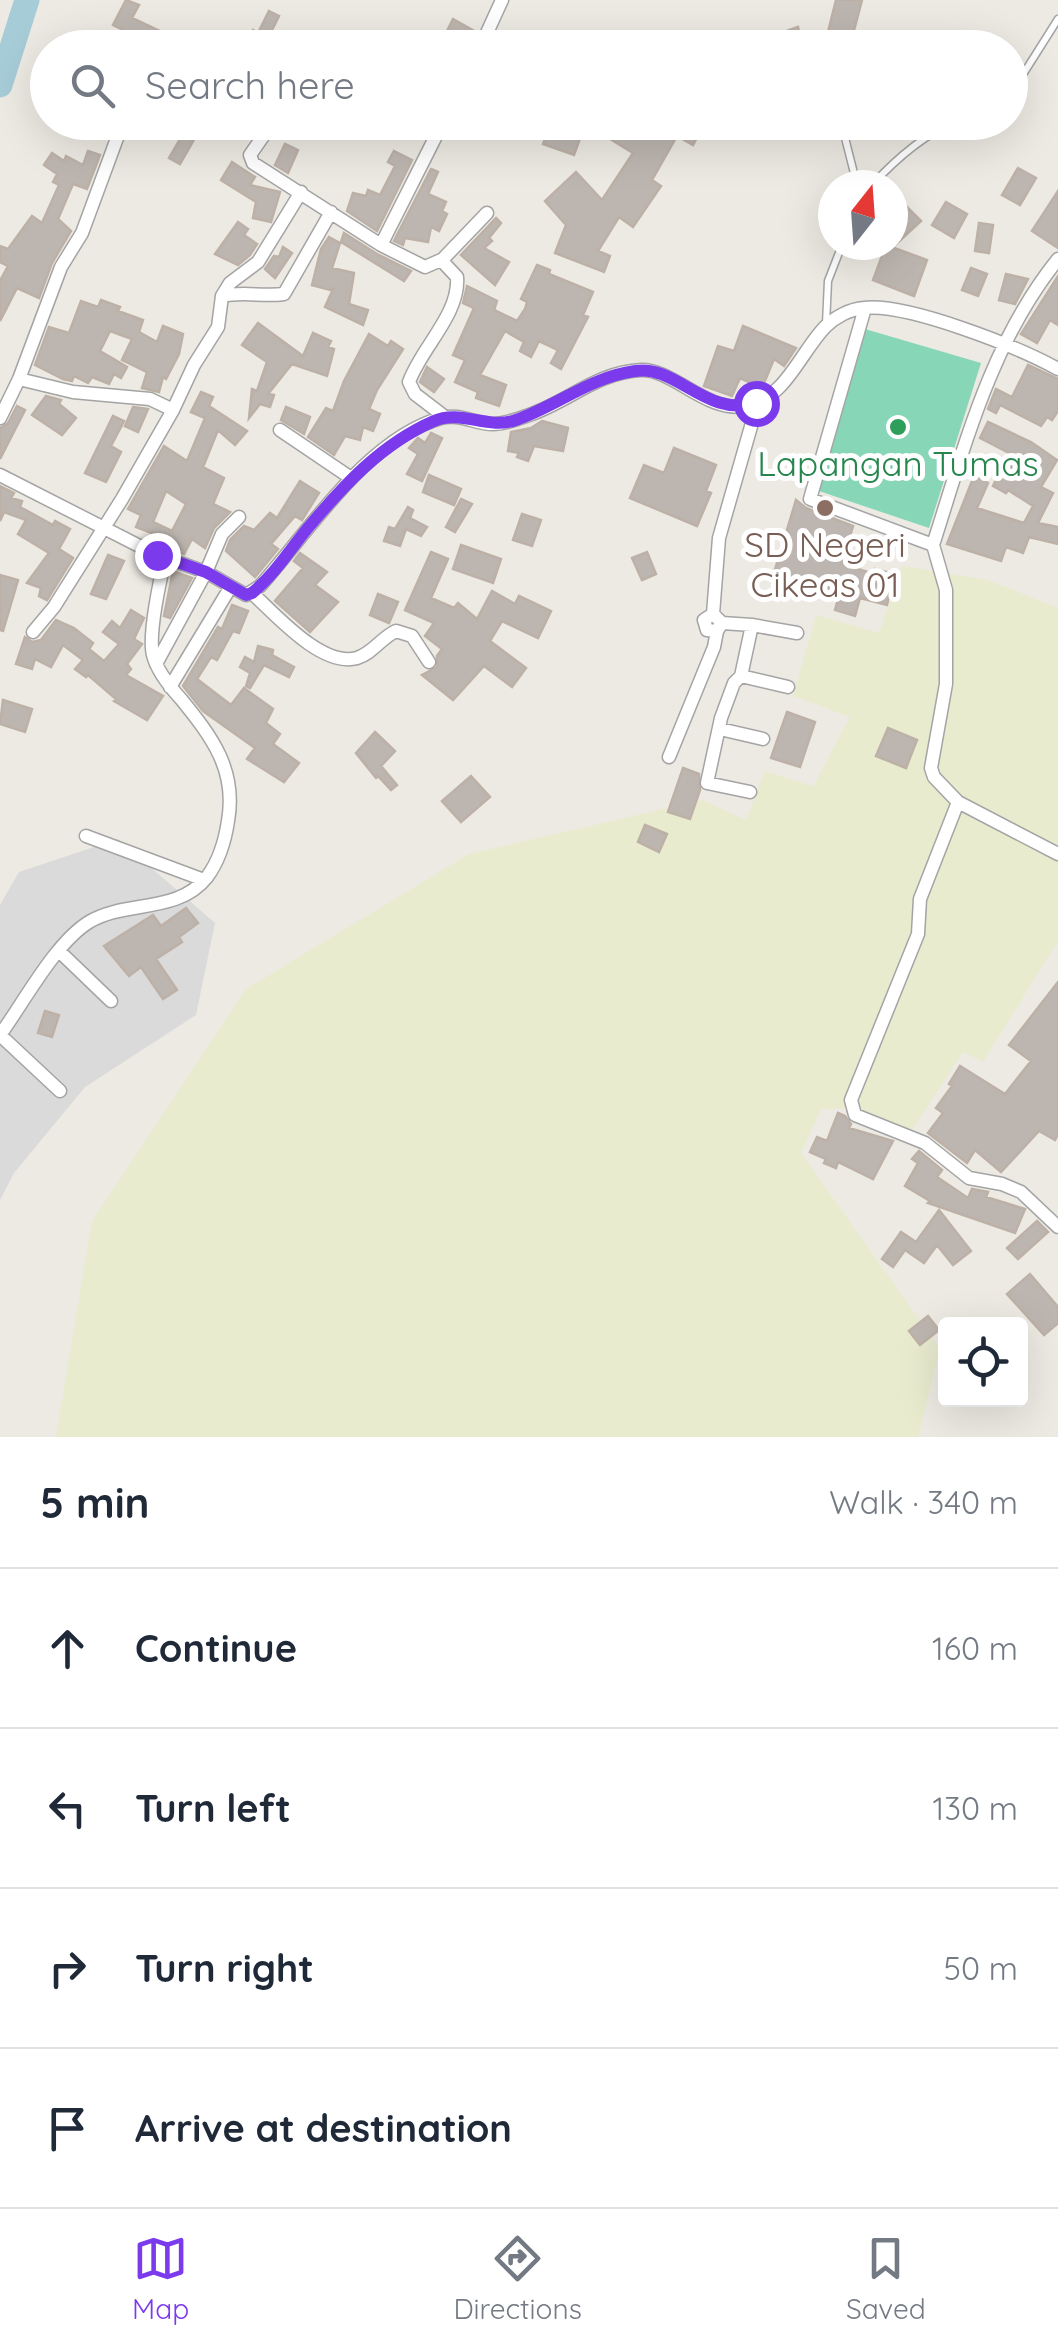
<!DOCTYPE html>
<html lang="en">
<head>
<meta charset="utf-8">
<style>
	:root { --surface:#fff; --page:#f2f2f3; --text:#1f2937; --muted:#747a83; --line:#e0e1e3; --accent:#7c3aed }
	body { margin:0; font-family:Quicksand,sans-serif; background:var(--page); color:var(--text) }
	.controls { position:absolute; right:30px; bottom:30px; display:grid; overflow:hidden; border-radius:10px; box-shadow:0 10px 40px #0002 }
	.controls button { width:90px; height:90px; display:grid; place-items:center; padding:0; border:0; border-bottom:2px solid var(--line); background:var(--surface); color:var(--text); font:50px sans-serif }
	.compass { position:absolute; left:818px; top:170px; width:90px; height:90px; border-radius:50%; background:var(--surface); box-shadow:0 10px 40px #0002; rotate:17deg }
	.stop { position:absolute; width:30px; height:30px; margin:-22px; border:8px solid #7c3aed; border-radius:50%; background:#fff }
	.stop.end { background:#7c3aed; border-color:#fff; box-shadow:0 2px 10px #0008 }
	.list { margin:0; padding:0; list-style:none }
	h2 { display:flex; justify-content:space-between; align-items:center; height:130px; margin:0; padding:0 40px; font-size:42px }
	h2 small { font-size:32px; font-weight:400; color:var(--muted) }
	.list li { display:grid; grid-template-columns:65px 1fr auto; gap:30px; align-items:center; box-sizing:border-box; height:160px; padding:0 40px; border-top:2px solid var(--line) }
	.list b { display:block; font-size:38px; white-space:nowrap }
	.list em { font-size:32px; font-style:normal; color:var(--muted) }
	.icon { flex:none; width:55px; height:55px; fill:none; stroke:currentColor; stroke-width:2; stroke-linecap:round; stroke-linejoin:round }
	.map { position:relative; flex:none; width:1058px; height:1437px; overflow:hidden }
	.search { position:absolute; background:var(--surface); box-shadow:0 10px 40px #0002; left:30px; right:30px; top:30px; height:110px; display:flex; align-items:center; gap:25px; box-sizing:border-box; padding:0 35px; border-radius:55px; color:var(--muted); font-size:38px }
	.sheet { height:770px; background:var(--surface) }
	nav { display:flex; justify-content:space-around; align-items:center; box-sizing:border-box; height:140px; border-top:2px solid var(--line); background:var(--surface); font-size:28px; color:var(--muted) }
	nav a { display:grid; justify-items:center; gap:5px }
	nav .on { color:var(--accent) }
	.map>svg:first-child { display:block }
	.residential { fill:#dbdada }
	.farmland { fill:#e9ebcf }
	.pitch { fill:#87d6b7 }
	.lines { fill:none; stroke-linecap:round; stroke-linejoin:round }
	.river { stroke:#a6ccd8; stroke-width:25 }
	.building { fill:#bdb6b0; stroke:#bdb1a7; stroke-width:2.5; fill-rule:evenodd }
	.lane-casing { stroke:#a4a4a4; stroke-width:9 }
	.street-casing { stroke:#a4a4a4; stroke-width:15 }
	.lane { stroke:#fff; stroke-width:6 }
	.street { stroke:#fff; stroke-width:12 }
	.route { stroke:#7c3aed; stroke-width:12 }
	.leisure-dot { fill:#2e9e5b; stroke:#fff; stroke-width:4 }
	.education-dot { fill:#8d6e63; stroke:#fff; stroke-width:4 }
	.labels { text-anchor:middle; stroke-width:10; stroke-linejoin:round; paint-order:stroke }
	.leisure-label { font-size:35px; fill:#27864d; stroke:#fff }
	.education-label { font-size:35px; fill:#785e54; stroke:#fff }
</style>
</head>
<body>
<div class="map">
<svg width="1058" height="1437" viewBox="0 0 1058 1437">
	<rect width="100%" height="100%" fill="#edeae3"/>
	<!-- residential -->
	<path class="residential" d="M 118,839 L 215,923 L 196,1015 L 85,1087 L 14,1173 L 0,1200 L 0,905 L 19,872 Z"/>
	<!-- farmland -->
	<path class="farmland" d="M 902,566 L 988,580 L 1058,608 L 1058,941 L 983,1062 L 963,1052 L 910,1133 L 853,1108 L 821,1109 L 801,1153 L 940,1349 L 918,1437 L 56,1437 L 92,1221 L 246,989 L 469,854 L 702,800 L 746,820 L 765,771 L 813,786 L 850,717 L 793,696 L 816,615 L 879,633 Z"/>
	<!-- pitch -->
	<path class="pitch" d="M 865,329 L 981,363 L 929,528 L 816,490 Z"/>
	<g class="lines">
		<!-- river -->
		<path class="river" d="M 0,85 L 27,0"/>
	</g>
	<!-- building -->
	<path class="building" d="M 126,0 L 139,5 L 132,18 L 160,31 L 153,46 L 144,42 L 142,48 L 118,48 L 125,31 L 113,25 Z
		M 836,0 L 862,0 L 852,38 L 828,32 Z
		M 269,11 L 279,16 L 263,48 L 254,48 L 249,39 L 253,30 L 258,33 Z
		M 453,19 L 476,32 L 467,47 L 445,35 Z
		M 798,27 L 803,48 L 780,48 L 775,35 Z
		M 190,122 L 204,122 L 180,164 L 169,158 Z
		M 551,122 L 582,133 L 574,155 L 543,144 Z
		M 614,122 L 628,122 L 645,130 L 648,122 L 678,122 L 699,134 L 693,145 L 677,136 L 652,180 L 661,186 L 633,227 L 619,217 L 598,251 L 610,256 L 604,272 L 555,253 L 566,225 L 545,201 L 576,172 L 602,200 L 633,153 L 607,137 Z
		M 285,144 L 298,150 L 288,173 L 275,165 Z
		M 88,151 L 100,155 L 87,189 L 73,184 L 58,219 L 71,231 L 52,263 L 39,298 L 17,288 L 0,321 L 0,281 L 8,266 L 0,262 L 0,246 L 8,249 L 32,216 L 42,223 L 59,185 L 53,182 L 57,174 L 44,165 L 52,153 L 64,161 L 66,156 L 83,165 Z
		M 394,151 L 412,160 L 377,231 L 347,211 L 353,193 L 366,196 L 368,190 L 380,195 L 395,166 L 388,162 Z
		M 232,162 L 255,177 L 250,185 L 280,192 L 271,222 L 253,218 L 256,202 L 221,180 Z
		M 1018,168 L 1036,178 L 1020,205 L 1002,195 Z
		M 431,169 L 438,172 L 428,194 L 446,202 L 442,211 L 447,214 L 439,231 L 431,227 L 428,242 L 405,238 L 403,245 L 394,241 Z
		M 1058,191 L 1058,248 L 1032,231 Z
		M 902,202 L 921,221 L 893,247 L 893,210 Z
		M 946,202 L 967,214 L 954,238 L 932,225 Z
		M 496,218 L 501,223 L 489,238 L 492,241 L 484,248 L 509,262 L 495,285 L 461,255 Z
		M 238,222 L 248,229 L 244,235 L 257,244 L 250,255 L 238,265 L 215,254 Z
		M 979,223 L 993,225 L 989,253 L 975,251 Z
		M 344,233 L 377,254 L 411,271 L 404,281 L 341,242 Z
		M 329,237 L 340,243 L 332,268 L 354,273 L 349,304 L 368,310 L 363,325 L 325,307 L 334,287 L 330,290 L 312,285 L 321,249 Z
		M 886,245 L 927,260 L 914,296 L 873,280 Z
		M 283,247 L 292,253 L 275,278 L 265,269 L 274,256 L 279,257 Z
		M 537,265 L 550,270 L 549,274 L 593,292 L 583,315 L 588,317 L 561,369 L 551,363 L 558,350 L 539,341 L 531,357 L 520,351 L 524,342 L 505,331 L 480,375 L 506,385 L 499,406 L 476,398 L 478,392 L 455,382 L 465,360 L 453,355 L 474,308 L 463,303 L 467,286 L 497,301 L 494,310 L 517,321 L 525,309 L 527,302 L 521,299 Z
		M 971,268 L 987,274 L 978,296 L 962,290 Z
		M 1006,274 L 1028,279 L 1015,304 L 999,300 Z
		M 1058,276 L 1058,325 L 1050,320 L 1037,343 L 1021,334 Z
		M 101,300 L 120,307 L 118,311 L 143,320 L 139,332 L 157,342 L 163,326 L 183,334 L 179,354 L 166,379 L 163,377 L 159,392 L 142,388 L 147,372 L 122,360 L 132,339 L 110,331 L 100,351 L 127,367 L 121,378 L 114,374 L 109,384 L 92,377 L 88,383 L 74,376 L 72,381 L 63,379 L 35,365 L 49,327 L 69,333 L 81,301 L 98,307 Z
		M 258,323 L 303,356 L 313,333 L 331,341 L 328,347 L 334,349 L 327,376 L 292,364 L 268,394 L 274,395 L 270,407 L 260,404 L 249,418 L 252,389 L 257,391 L 267,362 L 242,345 Z
		M 743,326 L 796,348 L 784,366 L 774,359 L 762,388 L 740,378 L 732,396 L 704,386 L 718,346 L 734,351 Z
		M 369,334 L 388,346 L 391,341 L 403,349 L 377,390 L 369,409 L 380,414 L 373,431 L 363,427 L 360,440 L 345,436 L 334,455 L 308,437 L 326,408 L 333,411 L 344,381 Z
		M 1028,365 L 1058,379 L 1058,411 L 1052,420 L 1047,417 L 1041,426 L 1000,405 L 996,413 L 988,409 L 996,389 L 1012,397 Z
		M 427,367 L 444,379 L 434,392 L 420,382 Z
		M 201,392 L 213,397 L 209,406 L 247,431 L 235,445 L 218,430 L 203,467 L 224,478 L 213,504 L 230,512 L 214,528 L 205,548 L 192,539 L 184,554 L 161,546 L 165,538 L 136,527 L 141,515 L 128,509 L 164,446 L 187,461 L 205,418 L 191,412 ZM 166,491 L 186,504 L 172,531 L 153,522 Z
		M 46,396 L 61,400 L 59,404 L 76,418 L 62,435 L 32,415 Z
		M 17,406 L 25,410 L 0,459 L 0,428 L 8,423 Z
		M 133,407 L 148,409 L 138,432 L 125,426 Z
		M 286,407 L 310,417 L 304,434 L 281,420 Z
		M 113,416 L 124,421 L 111,446 L 121,452 L 106,482 L 85,473 Z
		M 542,421 L 568,428 L 563,451 L 534,446 L 528,461 L 517,457 L 519,453 L 508,451 L 511,432 L 531,428 Z
		M 988,422 L 1031,442 L 1057,460 L 1041,487 L 1053,493 L 1038,523 L 1058,527 L 1058,544 L 1029,537 L 1023,553 L 1006,547 L 1001,561 L 947,544 L 974,476 L 988,483 L 977,508 L 1024,523 L 1033,506 L 1008,490 L 1006,493 L 993,486 L 1009,453 L 980,438 Z
		M 431,433 L 442,438 L 422,481 L 407,474 L 418,454 L 409,448 L 418,438 L 425,443 Z
		M 674,448 L 716,465 L 706,491 L 711,493 L 697,526 L 630,498 L 644,465 L 664,473 Z
		M 429,475 L 461,489 L 454,505 L 423,492 Z
		M 300,481 L 319,493 L 302,520 L 295,516 L 271,544 L 278,549 L 255,577 L 226,551 L 230,540 L 244,526 L 254,530 L 270,513 L 277,518 Z
		M 0,486 L 14,493 L 11,498 L 22,501 L 20,507 L 53,525 L 55,521 L 70,529 L 59,549 L 73,558 L 47,600 L 39,596 L 41,588 L 27,583 L 49,553 L 18,534 L 26,520 L 4,512 L 0,521 Z
		M 461,499 L 472,504 L 455,532 L 446,527 Z
		M 796,500 L 806,508 L 853,526 L 842,564 L 874,574 L 875,569 L 894,574 L 887,605 L 860,598 L 855,616 L 835,610 L 840,592 L 774,573 Z
		M 408,507 L 413,510 L 410,518 L 427,527 L 421,536 L 406,529 L 400,546 L 384,541 L 389,527 L 395,529 Z
		M 522,514 L 541,520 L 532,546 L 513,540 Z
		M 461,545 L 501,559 L 493,583 L 453,569 Z
		M 431,552 L 448,559 L 431,598 L 454,608 L 458,603 L 477,619 L 492,591 L 515,604 L 519,596 L 551,611 L 538,638 L 502,621 L 490,641 L 526,668 L 512,687 L 484,666 L 453,700 L 422,675 L 437,667 L 437,656 L 442,649 L 425,636 L 434,623 L 405,610 Z
		M 647,552 L 656,574 L 642,580 L 632,558 Z
		M 300,553 L 327,572 L 315,585 L 338,602 L 310,632 L 275,601 L 303,568 L 294,561 Z
		M 108,555 L 124,561 L 106,599 L 91,594 Z
		M 173,571 L 192,578 L 170,618 L 164,616 Z
		M 0,575 L 18,580 L 3,631 L 0,630 Z
		M 378,594 L 398,602 L 389,623 L 370,615 Z
		M 232,605 L 248,611 L 239,633 L 233,631 L 217,660 L 211,657 L 197,679 L 231,705 L 244,688 L 273,709 L 266,723 L 280,734 L 273,744 L 299,763 L 284,782 L 247,759 L 255,748 L 203,711 L 183,686 L 218,627 L 222,629 Z
		M 131,610 L 144,618 L 134,639 L 142,644 L 127,664 L 131,669 L 126,675 L 163,696 L 147,720 L 114,701 L 116,699 L 88,675 L 86,677 L 75,669 L 83,660 L 63,645 L 51,667 L 35,659 L 32,669 L 16,664 L 25,637 L 32,642 L 41,640 L 56,620 L 74,628 L 93,643 L 89,649 L 104,661 L 119,644 L 103,632 L 112,621 L 120,628 Z
		M 258,646 L 273,650 L 272,655 L 294,667 L 289,677 L 264,665 L 250,688 L 246,686 L 250,673 L 240,667 L 245,657 L 254,662 Z
		M 3,700 L 32,709 L 25,732 L 0,724 Z
		M 787,712 L 815,722 L 800,767 L 771,758 Z
		M 888,728 L 917,740 L 906,768 L 876,756 Z
		M 375,732 L 395,751 L 381,766 L 397,785 L 391,790 L 378,776 L 376,778 L 356,753 Z
		M 683,768 L 699,774 L 700,790 L 690,819 L 668,812 Z
		M 471,776 L 490,797 L 461,822 L 442,801 Z
		M 645,825 L 667,834 L 659,852 L 638,842 Z
		M 186,908 L 198,923 L 179,937 L 182,942 L 156,959 L 177,990 L 163,999 L 141,967 L 129,976 L 104,946 L 153,915 L 161,926 Z
		M 1058,982 L 1058,1134 L 1055,1140 L 1039,1131 L 1001,1172 L 975,1150 L 967,1163 L 928,1133 L 943,1113 L 936,1108 L 952,1086 L 949,1084 L 960,1066 L 1005,1094 L 1031,1061 L 1009,1045 Z
		M 45,1011 L 59,1015 L 52,1037 L 38,1033 Z
		M 838,1113 L 845,1116 L 851,1124 L 849,1128 L 893,1141 L 873,1179 L 838,1162 L 836,1168 L 824,1163 L 826,1159 L 810,1152 L 817,1137 L 827,1141 Z
		M 919,1151 L 942,1170 L 937,1177 L 968,1198 L 972,1189 L 988,1192 L 986,1197 L 1025,1209 L 1015,1233 L 928,1203 L 930,1201 L 905,1186 L 918,1163 L 912,1159 Z
		M 939,1210 L 971,1251 L 953,1265 L 937,1245 L 924,1263 L 905,1250 L 893,1267 L 882,1259 L 901,1232 L 916,1242 Z
		M 1037,1221 L 1048,1232 L 1018,1259 L 1007,1248 Z
		M 1030,1274 L 1058,1307 L 1058,1323 L 1044,1335 L 1007,1294 Z
		M 928,1316 L 939,1330 L 920,1345 L 909,1331 Z"/>
	<g class="lines">
		<defs>
			<path id="lane" d="M 1010,95 L 1058,19
				M 841,122 L 857,185
				M 872,185 C 895,160 923,135 955,122
				M 826,324 L 828,281 L 842,245"/>
			<path id="street" d="M 216,48 C 225,37 234,42 244,48
				M 480,48 L 502,0
				M 273,122 L 250,155 L 253,163 L 381,245 L 443,122
				M 381,245 L 425,267 L 441,260 L 457,277 C 460,314 421,348 409,382 L 415,394 L 445,417
				M 442,260 L 487,213
				M 222,296 C 244,291 262,297 284,294 L 331,212
				M 865,308 L 810,499 L 933,545 L 946,590 L 946,684 L 931,768 L 934,777 L 958,802 L 920,899 L 918,934 L 851,1100 L 855,1115 L 925,1143 L 969,1178 L 1002,1184 L 1021,1192 L 1058,1227
				M 19,379 L 73,392 L 150,399 L 173,410
				M 0,418 L 19,379 L 61,267 L 82,233 L 123,122
				M 280,430 L 351,478
				M 0,475 L 157,555 L 206,572 L 246,595 L 260,586 C 309,531 367,439 441,418 C 460,413 475,424 493,424 C 506,424 518,419 529,415 C 568,402 597,372 641,370 C 674,369 706,413 746,406 C 785,399 800,353 825,327 C 835,317 850,309 864,308 C 908,303 1018,347 1058,369
				M 933,545 C 965,445 991,342 1058,259
				M 252,593 C 275,614 322,668 357,658 C 373,653 381,638 396,631 L 412,636 L 429,662
				M 713,614 L 722,623 L 717,631 L 707,630 L 704,620 L 713,614 L 719,538 L 752,423 L 746,406
				M 722,623 L 752,625 L 741,676 L 734,683 L 721,718 L 707,783 L 750,792
				M 752,625 L 797,633
				M 33,632 L 54,607 L 122,499 L 173,410 L 194,365 L 218,327 L 222,296 L 230,283 L 258,262 L 301,192
				M 156,664 L 206,572 L 222,534 L 239,517
				M 741,676 L 788,687
				M 170,687 L 230,588
				M 720,729 L 763,739
				M 669,757 L 714,647 L 717,631
				M 958,802 L 1058,854
				M 86,836 L 204,880
				M 59,951 L 111,1001
				M 0,1035 C 24,1002 55,943 89,922 C 125,900 178,914 207,877 C 219,861 225,841 228,821 C 237,770 212,737 181,699 C 170,687 157,671 153,655 C 148,635 160,578 166,557
				M 0,1035 L 60,1091"/>
		</defs>
		<!-- lane casing -->
		<use href="#lane" class="lane-casing"/>
		<!-- street casing -->
		<use href="#street" class="street-casing"/>
		<!-- lane -->
		<use href="#lane" class="lane"/>
		<!-- street -->
		<use href="#street" class="street"/>
	</g>
	<g class="lines">
		<!-- route -->
		<path class="route" d="M 157,555 L 206,572 L 246,595 L 252,593 C 274,575 289,551 307,529 C 343,486 381,444 434,421 C 461,409 487,430 516,420 C 557,406 590,377 635,371 C 676,364 706,418 756,403"/>
	</g>
	<!-- markers -->
	<circle class="leisure-dot" cx="898" cy="427" r="10"/>
	<circle class="education-dot" cx="825" cy="508" r="10"/>
	<g class="labels">
		<!-- leisure labels -->
		<g class="leisure-label">
			<text x="898" y="476">Lapangan Tumas</text>
		</g>
		<!-- education labels -->
		<g class="education-label">
			<text x="825" y="557">SD Negeri<tspan x="825" dy="40">Cikeas 01</tspan></text>
		</g>
	</g>
</svg>
<div class="controls">
<button><svg class="icon" aria-label="locate" viewBox="0 0 24 24"><circle cx="12" cy="12" r="6"/><path d="M12 2v4M12 18v4M2 12h4M18 12h4"/></svg></button>
</div>
<svg class="compass" viewBox="-18 -18 36 36"><path d="M0-13l5 13h-10z" fill="#e53935"/><path d="M0 13l5-13h-10z" fill="#747a83"/></svg>
<div class="stop" style="left:756px;top:403px"></div>
<div class="stop end" style="left:157px;top:555px"></div>
<div class="search"><svg class="icon" aria-label="search" viewBox="0 0 24 24"><circle cx="10" cy="10" r="6"/><path d="M15 15l6 6"/></svg>Search here</div>
</div>
<section class="sheet">
<h2>5 min<small>Walk · 340 m</small></h2>
<ul class="list">
<li><svg class="icon" aria-label="ahead" viewBox="0 0 24 24"><path d="M12 20V5M6 11l6-6 6 6"/></svg><div><b>Continue</b></div><em>160 m</em></li>
<li><svg class="icon" aria-label="left" viewBox="0 0 24 24"><path d="M17 20v-9H6M10 6l-5 5 5 5"/></svg><div><b>Turn left</b></div><em>130 m</em></li>
<li><svg class="icon" aria-label="right" viewBox="0 0 24 24"><path d="M7 20v-9h11M14 6l5 5-5 5"/></svg><div><b>Turn right</b></div><em>50 m</em></li>
<li><svg class="icon" aria-label="arrive" viewBox="0 0 24 24"><path d="M6 21V4h12l-3 4 3 4H6"/></svg><div><b>Arrive at destination</b></div></li>
</ul>
</section>
<nav>
<a class="on"><svg class="icon" aria-label="map" viewBox="0 0 24 24"><path d="M3 6l6-2 6 2 6-2v14l-6 2-6-2-6 2zM9 4v14M15 6v14"/></svg>Map</a>
<a><svg class="icon" aria-label="directions" viewBox="0 0 24 24"><path d="M12 3l9 9-9 9-9-9zM9 14v-3h6M13 9l2 2-2 2"/></svg>Directions</a>
<a><svg class="icon" aria-label="saved" viewBox="0 0 24 24"><path d="M7 4h10v16l-5-4-5 4z"/></svg>Saved</a>
</nav>
</body>
</html>
